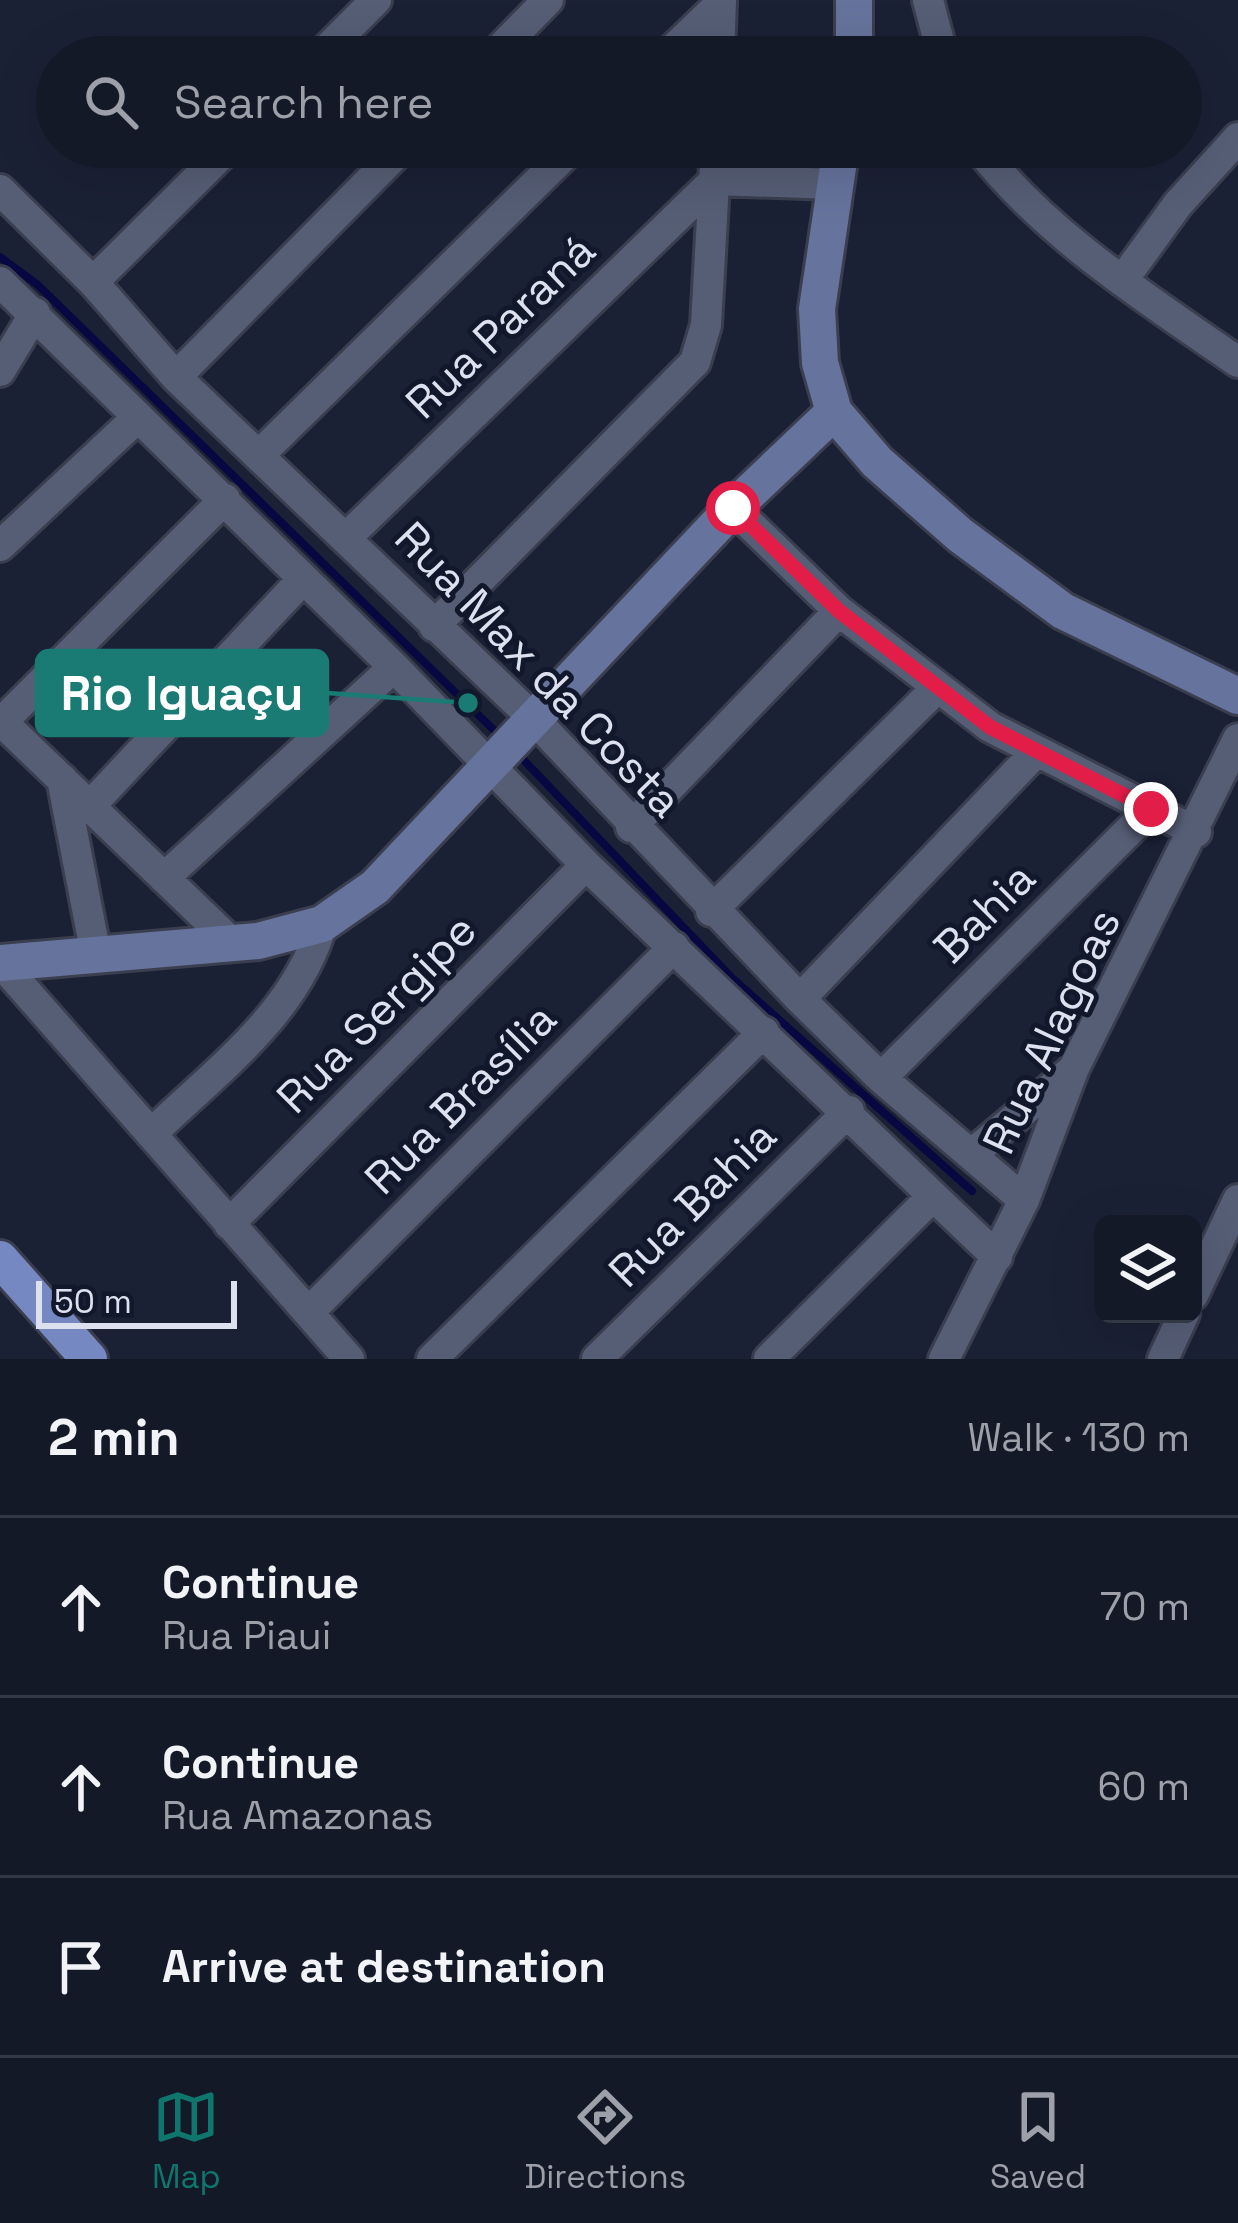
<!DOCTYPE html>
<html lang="en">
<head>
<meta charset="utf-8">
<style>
	:root { --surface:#141928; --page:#1d2230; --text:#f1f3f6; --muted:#9da0a8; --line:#333845; --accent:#0f766e }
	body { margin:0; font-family:"Space Grotesk",sans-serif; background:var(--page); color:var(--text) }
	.controls { position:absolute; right:36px; bottom:36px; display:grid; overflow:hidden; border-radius:18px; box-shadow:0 12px 48px #0002 }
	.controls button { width:108px; height:108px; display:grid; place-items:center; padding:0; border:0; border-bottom:3px solid var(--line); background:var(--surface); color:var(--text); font:60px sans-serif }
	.scale { position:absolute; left:36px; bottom:30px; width:201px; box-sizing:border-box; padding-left:12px; border:6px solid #dde1ef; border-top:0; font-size:33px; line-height:42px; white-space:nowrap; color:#dde1ef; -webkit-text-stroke:9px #12182b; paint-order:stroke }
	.stop { position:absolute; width:36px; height:36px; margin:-27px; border:9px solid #e11d48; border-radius:50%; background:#fff }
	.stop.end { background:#e11d48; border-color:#fff; box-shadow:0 3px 12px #0008 }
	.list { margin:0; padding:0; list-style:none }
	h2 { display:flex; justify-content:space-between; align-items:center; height:156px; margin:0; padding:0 48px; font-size:51px }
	h2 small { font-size:39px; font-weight:400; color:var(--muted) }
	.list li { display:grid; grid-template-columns:78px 1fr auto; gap:36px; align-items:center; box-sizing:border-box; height:180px; padding:0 48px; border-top:3px solid var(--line) }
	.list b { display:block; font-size:45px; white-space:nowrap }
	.list p { margin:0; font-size:39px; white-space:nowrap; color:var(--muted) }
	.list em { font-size:39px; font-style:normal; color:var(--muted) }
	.icon { flex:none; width:66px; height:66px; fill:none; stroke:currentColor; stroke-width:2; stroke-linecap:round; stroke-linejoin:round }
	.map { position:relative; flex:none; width:1238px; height:1359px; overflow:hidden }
	.search { position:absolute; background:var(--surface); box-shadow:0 12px 48px #0002; left:36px; right:36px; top:36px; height:132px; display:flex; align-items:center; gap:30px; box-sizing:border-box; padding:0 42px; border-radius:66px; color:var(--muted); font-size:45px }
	.sheet { height:696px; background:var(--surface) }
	nav { display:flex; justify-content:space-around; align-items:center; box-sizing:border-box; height:168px; border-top:3px solid var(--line); background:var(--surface); font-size:33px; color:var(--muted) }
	nav a { display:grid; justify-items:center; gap:6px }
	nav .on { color:var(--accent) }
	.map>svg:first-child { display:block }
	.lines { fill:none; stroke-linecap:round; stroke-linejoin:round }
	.stream { stroke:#070741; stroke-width:8 }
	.street-casing { stroke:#3a3e4f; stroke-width:36 }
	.secondary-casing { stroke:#3a3e4f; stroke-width:42 }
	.primary-casing { stroke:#3a3e4f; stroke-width:42 }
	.street { stroke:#565e76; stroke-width:30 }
	.secondary { stroke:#66739c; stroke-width:36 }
	.primary { stroke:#7688c2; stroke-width:36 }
	.route { stroke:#e11d48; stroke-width:15 }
	.labels { text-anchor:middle; stroke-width:10; stroke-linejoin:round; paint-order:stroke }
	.street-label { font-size:45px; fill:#dde1ef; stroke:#12182b }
	.leader { fill:none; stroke:#197b74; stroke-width:4.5 }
	.callout-dot { fill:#197b74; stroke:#12182b; stroke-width:4.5 }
	.callout { fill:#197b74; stroke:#197b74; stroke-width:4.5 }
	.callout-label { font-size:48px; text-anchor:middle; font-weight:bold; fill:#fff }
</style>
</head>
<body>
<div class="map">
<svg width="1238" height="1359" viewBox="0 0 1238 1359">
	<rect width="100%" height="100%" fill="#1b2135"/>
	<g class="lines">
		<!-- stream -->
		<path class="stream" d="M 0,257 L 38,285 L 501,737
			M 516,752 L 732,978 L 972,1191"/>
		<defs>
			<path id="street" d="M 928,0 L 943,57
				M 319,57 L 376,0
				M 492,57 L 548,0
				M 665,57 L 721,3
				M 719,57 L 721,0
				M 978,147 C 1047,236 1146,298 1238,362
				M 0,190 L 93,282 L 176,377 L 532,717 L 800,999 L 881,1078 L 1024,1200
				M 1122,281 L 1178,204 L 1238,138
				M 0,282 L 394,667 L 586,865 L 997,1257
				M 93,282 L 229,147
				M 0,371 L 35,313
				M 176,377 L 403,147
				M 259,455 L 573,147
				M 733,508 L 839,611 L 990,727 L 1196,832
				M 347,537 L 715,180 L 834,184
				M 0,546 L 138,417
				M 434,626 L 695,362 L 706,325 L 716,147
				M 0,720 L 232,943
				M 2,722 L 225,499
				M 62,779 L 96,955
				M 90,806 L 303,579
				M 631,827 L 839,611
				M 164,878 L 394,667
				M 711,911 L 938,687
				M 1,963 L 349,1359
				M 800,999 L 1037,751
				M 881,1078 L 1151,809
				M 151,1134 C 217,1070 296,1014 322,924
				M 972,1154 L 1070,1072
				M 229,1224 L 586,865
				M 1193,1295 L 1238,1200
				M 309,1312 L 674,947
				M 432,1359 L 764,1032
				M 597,1359 L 849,1111
				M 769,1359 L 932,1197
				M 944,1359 L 1024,1200 L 1074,1068 L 1238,739
				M 1163,1359 L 1184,1314"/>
			<path id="secondary" d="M 854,0 L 854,57
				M 841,147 L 817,309 L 820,363 L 834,412 L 877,462 L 960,535 L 1063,611 L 1238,696
				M 0,963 L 258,941 L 322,924 L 375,887 L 733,508 L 834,412"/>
			<path id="primary" d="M 0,1259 L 89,1359"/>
		</defs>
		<!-- street casing -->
		<use href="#street" class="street-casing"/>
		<!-- secondary casing -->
		<use href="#secondary" class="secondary-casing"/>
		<!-- primary casing -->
		<use href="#primary" class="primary-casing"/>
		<!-- street -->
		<use href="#street" class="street"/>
		<!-- secondary -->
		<use href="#secondary" class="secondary"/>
		<!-- primary -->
		<use href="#primary" class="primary"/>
	</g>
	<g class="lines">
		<!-- route -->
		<path class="route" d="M 733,508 L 839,611 L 990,727 L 1151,809"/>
	</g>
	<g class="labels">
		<!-- street labels -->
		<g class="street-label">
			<text transform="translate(500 326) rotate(-44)" y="16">Rua Paraná</text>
			<text transform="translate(539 669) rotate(46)" y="16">Rua Max da Costa</text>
			<text transform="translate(984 912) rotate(-45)" y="16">Bahia</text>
			<text transform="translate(376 1013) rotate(-45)" y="16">Rua Sergipe</text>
			<text transform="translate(1051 1031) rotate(-65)" y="16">Rua Alagoas</text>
			<text transform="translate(460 1098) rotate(-45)" y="16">Rua Brasília</text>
			<text transform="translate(692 1203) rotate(-45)" y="16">Rua Bahia</text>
		</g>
	</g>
	<!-- callouts -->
	<path class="leader" d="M468 703L327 693"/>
	<circle class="callout-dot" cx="468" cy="703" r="12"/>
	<rect class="callout" x="37" y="651" width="290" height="84" rx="12"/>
	<g class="callout-label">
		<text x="182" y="710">Rio Iguaçu</text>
	</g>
</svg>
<div class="controls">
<button><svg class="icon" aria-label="layers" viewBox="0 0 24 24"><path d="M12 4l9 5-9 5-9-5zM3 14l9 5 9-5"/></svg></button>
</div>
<div class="scale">50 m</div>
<div class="stop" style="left:733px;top:508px"></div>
<div class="stop end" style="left:1151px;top:809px"></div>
<div class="search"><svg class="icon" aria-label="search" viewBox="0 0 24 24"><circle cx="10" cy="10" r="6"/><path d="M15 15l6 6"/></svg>Search here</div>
</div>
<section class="sheet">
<h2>2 min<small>Walk · 130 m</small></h2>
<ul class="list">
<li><svg class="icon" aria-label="ahead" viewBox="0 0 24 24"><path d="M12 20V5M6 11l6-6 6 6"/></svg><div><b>Continue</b><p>Rua Piaui</p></div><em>70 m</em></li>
<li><svg class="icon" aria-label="ahead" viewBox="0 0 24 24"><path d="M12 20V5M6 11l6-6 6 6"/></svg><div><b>Continue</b><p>Rua Amazonas</p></div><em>60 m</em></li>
<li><svg class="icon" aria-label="arrive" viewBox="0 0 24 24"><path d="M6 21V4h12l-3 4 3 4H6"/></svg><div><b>Arrive at destination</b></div></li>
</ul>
</section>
<nav>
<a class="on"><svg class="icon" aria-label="map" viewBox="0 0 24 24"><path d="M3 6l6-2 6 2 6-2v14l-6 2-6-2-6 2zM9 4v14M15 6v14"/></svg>Map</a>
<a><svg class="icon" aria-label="directions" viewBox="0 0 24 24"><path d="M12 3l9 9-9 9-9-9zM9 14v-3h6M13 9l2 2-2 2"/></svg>Directions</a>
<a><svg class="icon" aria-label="saved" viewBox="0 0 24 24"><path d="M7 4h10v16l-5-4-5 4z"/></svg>Saved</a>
</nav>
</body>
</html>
